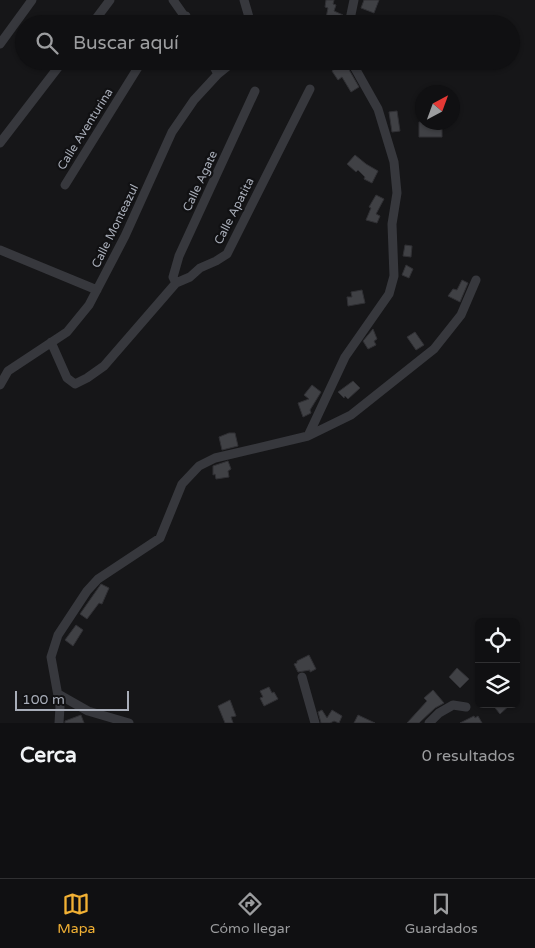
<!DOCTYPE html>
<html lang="es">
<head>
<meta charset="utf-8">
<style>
	:root { --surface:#101012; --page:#1e1e20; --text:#f1f3f6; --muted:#9c9d9f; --line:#303032; --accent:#f2b134 }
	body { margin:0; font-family:"Varela Round",sans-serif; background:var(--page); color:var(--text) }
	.controls { position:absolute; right:15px; bottom:15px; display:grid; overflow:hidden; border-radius:8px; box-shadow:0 1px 4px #0004 }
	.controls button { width:45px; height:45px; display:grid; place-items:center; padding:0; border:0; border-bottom:1px solid var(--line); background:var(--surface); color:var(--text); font:25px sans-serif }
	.compass { position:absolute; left:415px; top:85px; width:45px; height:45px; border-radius:50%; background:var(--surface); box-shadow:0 1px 4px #0004; rotate:41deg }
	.scale { position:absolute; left:15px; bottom:12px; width:114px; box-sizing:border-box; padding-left:5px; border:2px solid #a8adb8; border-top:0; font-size:14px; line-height:18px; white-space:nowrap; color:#a8adb8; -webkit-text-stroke:4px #111113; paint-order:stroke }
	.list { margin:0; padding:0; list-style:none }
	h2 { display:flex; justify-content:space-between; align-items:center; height:65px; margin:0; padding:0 20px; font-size:21px }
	h2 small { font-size:16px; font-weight:400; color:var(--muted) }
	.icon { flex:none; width:28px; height:28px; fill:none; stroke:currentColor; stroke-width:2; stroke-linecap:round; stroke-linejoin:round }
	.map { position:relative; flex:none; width:535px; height:723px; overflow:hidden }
	.search { position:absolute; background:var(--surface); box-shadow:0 1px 4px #0004; left:15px; right:15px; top:15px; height:55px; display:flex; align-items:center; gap:12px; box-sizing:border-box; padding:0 18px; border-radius:28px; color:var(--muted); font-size:19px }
	.sheet { height:155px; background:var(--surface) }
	nav { display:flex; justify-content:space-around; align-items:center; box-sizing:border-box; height:70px; border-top:1px solid var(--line); background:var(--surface); font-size:14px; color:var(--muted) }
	nav a { display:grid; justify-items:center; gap:2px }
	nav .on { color:var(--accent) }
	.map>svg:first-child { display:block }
	.building { fill:#404145; stroke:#303034 }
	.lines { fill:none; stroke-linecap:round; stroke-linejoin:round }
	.street { stroke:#37383d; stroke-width:9 }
	.labels { text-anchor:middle; stroke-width:4.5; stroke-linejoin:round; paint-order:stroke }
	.street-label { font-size:12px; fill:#a8adb8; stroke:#111113 }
</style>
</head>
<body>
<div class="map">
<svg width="535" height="723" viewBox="0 0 535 723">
	<rect width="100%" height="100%" fill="#161618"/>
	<!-- building -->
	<path class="building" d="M 326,0 L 334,0 L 333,4 L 336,5 L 334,11 L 343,15 L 342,21 L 326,18 L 328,8 L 325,7 Z
		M 364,0 L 379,0 L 374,13 L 361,8 Z
		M 344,61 L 359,87 L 351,92 L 342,77 L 338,80 L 332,71 Z
		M 397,111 L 400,131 L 392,132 L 389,112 Z
		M 419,122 L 442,122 L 442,137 L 419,137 Z
		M 355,155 L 366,164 L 378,171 L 372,183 L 364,179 L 365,177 L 358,170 L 356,172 L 347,164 Z
		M 376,195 L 384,199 L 376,214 L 380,216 L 377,223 L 366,220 L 371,208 L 369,207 Z
		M 405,245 L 412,246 L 411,257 L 403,256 Z
		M 406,265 L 413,269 L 409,278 L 402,275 Z
		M 462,280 L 468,283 L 460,302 L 448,296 L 453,289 L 457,290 Z
		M 362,290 L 365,303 L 348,306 L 347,297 L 352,297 L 351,292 Z
		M 373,329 L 377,339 L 374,341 L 376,345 L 368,349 L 363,341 Z
		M 415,332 L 424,345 L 416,350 L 407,337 Z
		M 353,381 L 360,388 L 348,399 L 345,396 L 344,398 L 338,392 Z
		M 312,385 L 321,392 L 310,410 L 311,413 L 303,417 L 298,403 L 309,399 L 304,395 Z
		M 229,433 L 235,433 L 238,446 L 222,450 L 219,437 Z
		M 228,461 L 231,469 L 228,471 L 229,477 L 216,479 L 215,474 L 213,475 L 213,466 Z
		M 101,584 L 109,588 L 102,604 L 99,603 L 87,619 L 80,614 Z
		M 76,625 L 83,630 L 73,646 L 65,640 Z
		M 309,655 L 316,669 L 310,672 L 310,670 L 298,672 L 294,664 L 297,663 L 297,661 Z
		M 457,668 L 469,679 L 460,688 L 449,677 Z
		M 269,687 L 272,693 L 274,692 L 278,699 L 264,706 L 260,698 L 263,697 L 260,691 Z
		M 433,690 L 444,703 L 435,708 L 419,723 L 407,723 L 427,701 L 424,698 Z
		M 230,700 L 236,716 L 231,717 L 233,723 L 225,723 L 218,706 Z
		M 492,704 L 511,704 L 500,714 Z
		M 322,710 L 327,718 L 332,710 L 342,716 L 339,723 L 334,721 L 330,723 L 321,723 L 318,712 Z
		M 81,715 L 84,723 L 65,723 L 65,721 Z
		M 358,715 L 375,723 L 354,723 Z
		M 474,716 L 475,718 L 478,716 L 482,723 L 460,723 Z"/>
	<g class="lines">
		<!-- street -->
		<path class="street" d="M 173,0 L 190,24
			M 244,0 L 251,24
			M 92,24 L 110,0
			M 175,24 L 186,16
			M 349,24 L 354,0
			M 0,44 L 32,0
			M 211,61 L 218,74
			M 0,143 L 63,61
			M 65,185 L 142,61
			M 0,250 L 97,290
			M 176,283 L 173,277 L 179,256 L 255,91
			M 51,342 L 67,378 L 75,384 L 87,378 L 104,366 L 176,283 L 190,277 L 200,268 L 216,261 L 227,254 L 310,89
			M 0,385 L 8,371 L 67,332 L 89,305 L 125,236 L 172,132 L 194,100 L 218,74 L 234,61
			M 308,436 L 351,415 L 434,349 L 461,315 L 476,280
			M 302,677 L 315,723
			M 58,694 L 88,711 L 129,723
			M 59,723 L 60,707 L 51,657 L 58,635 L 87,591 L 98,579 L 160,538 L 182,484 L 199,466 L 215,458 L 308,436 L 345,357 L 389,294 L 394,276 L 392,224 L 397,193 L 394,162 L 378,109 L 351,61
			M 429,723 L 439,713 L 453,705 L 466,707"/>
	</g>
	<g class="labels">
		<!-- street labels -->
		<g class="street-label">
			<text transform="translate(85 129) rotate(-58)" y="4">Calle Aventurina</text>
			<text transform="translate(200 181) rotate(-65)" y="4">Calle Agate</text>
			<text transform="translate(234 211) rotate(-63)" y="4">Calle Apatita</text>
			<text transform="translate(115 226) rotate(-64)" y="4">Calle Monteazul</text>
		</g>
	</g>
</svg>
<div class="controls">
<button><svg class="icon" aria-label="locate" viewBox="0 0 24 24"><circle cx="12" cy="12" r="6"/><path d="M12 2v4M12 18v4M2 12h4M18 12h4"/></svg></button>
<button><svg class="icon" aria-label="layers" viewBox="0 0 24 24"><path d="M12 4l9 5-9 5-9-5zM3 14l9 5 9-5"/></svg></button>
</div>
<svg class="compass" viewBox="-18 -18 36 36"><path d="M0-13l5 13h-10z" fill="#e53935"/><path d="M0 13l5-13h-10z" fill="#9c9d9f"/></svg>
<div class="scale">100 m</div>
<div class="search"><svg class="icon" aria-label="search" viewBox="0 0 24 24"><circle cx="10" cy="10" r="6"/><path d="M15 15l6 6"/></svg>Buscar aquí</div>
</div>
<section class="sheet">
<h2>Cerca<small>0 resultados</small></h2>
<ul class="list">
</ul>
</section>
<nav>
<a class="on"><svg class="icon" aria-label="map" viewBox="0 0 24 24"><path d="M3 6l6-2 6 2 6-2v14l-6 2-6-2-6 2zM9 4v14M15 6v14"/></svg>Mapa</a>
<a><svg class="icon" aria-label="directions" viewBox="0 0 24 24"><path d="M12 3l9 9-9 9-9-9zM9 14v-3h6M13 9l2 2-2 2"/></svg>Cómo llegar</a>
<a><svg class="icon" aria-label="saved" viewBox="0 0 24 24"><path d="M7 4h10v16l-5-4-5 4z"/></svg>Guardados</a>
</nav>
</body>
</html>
